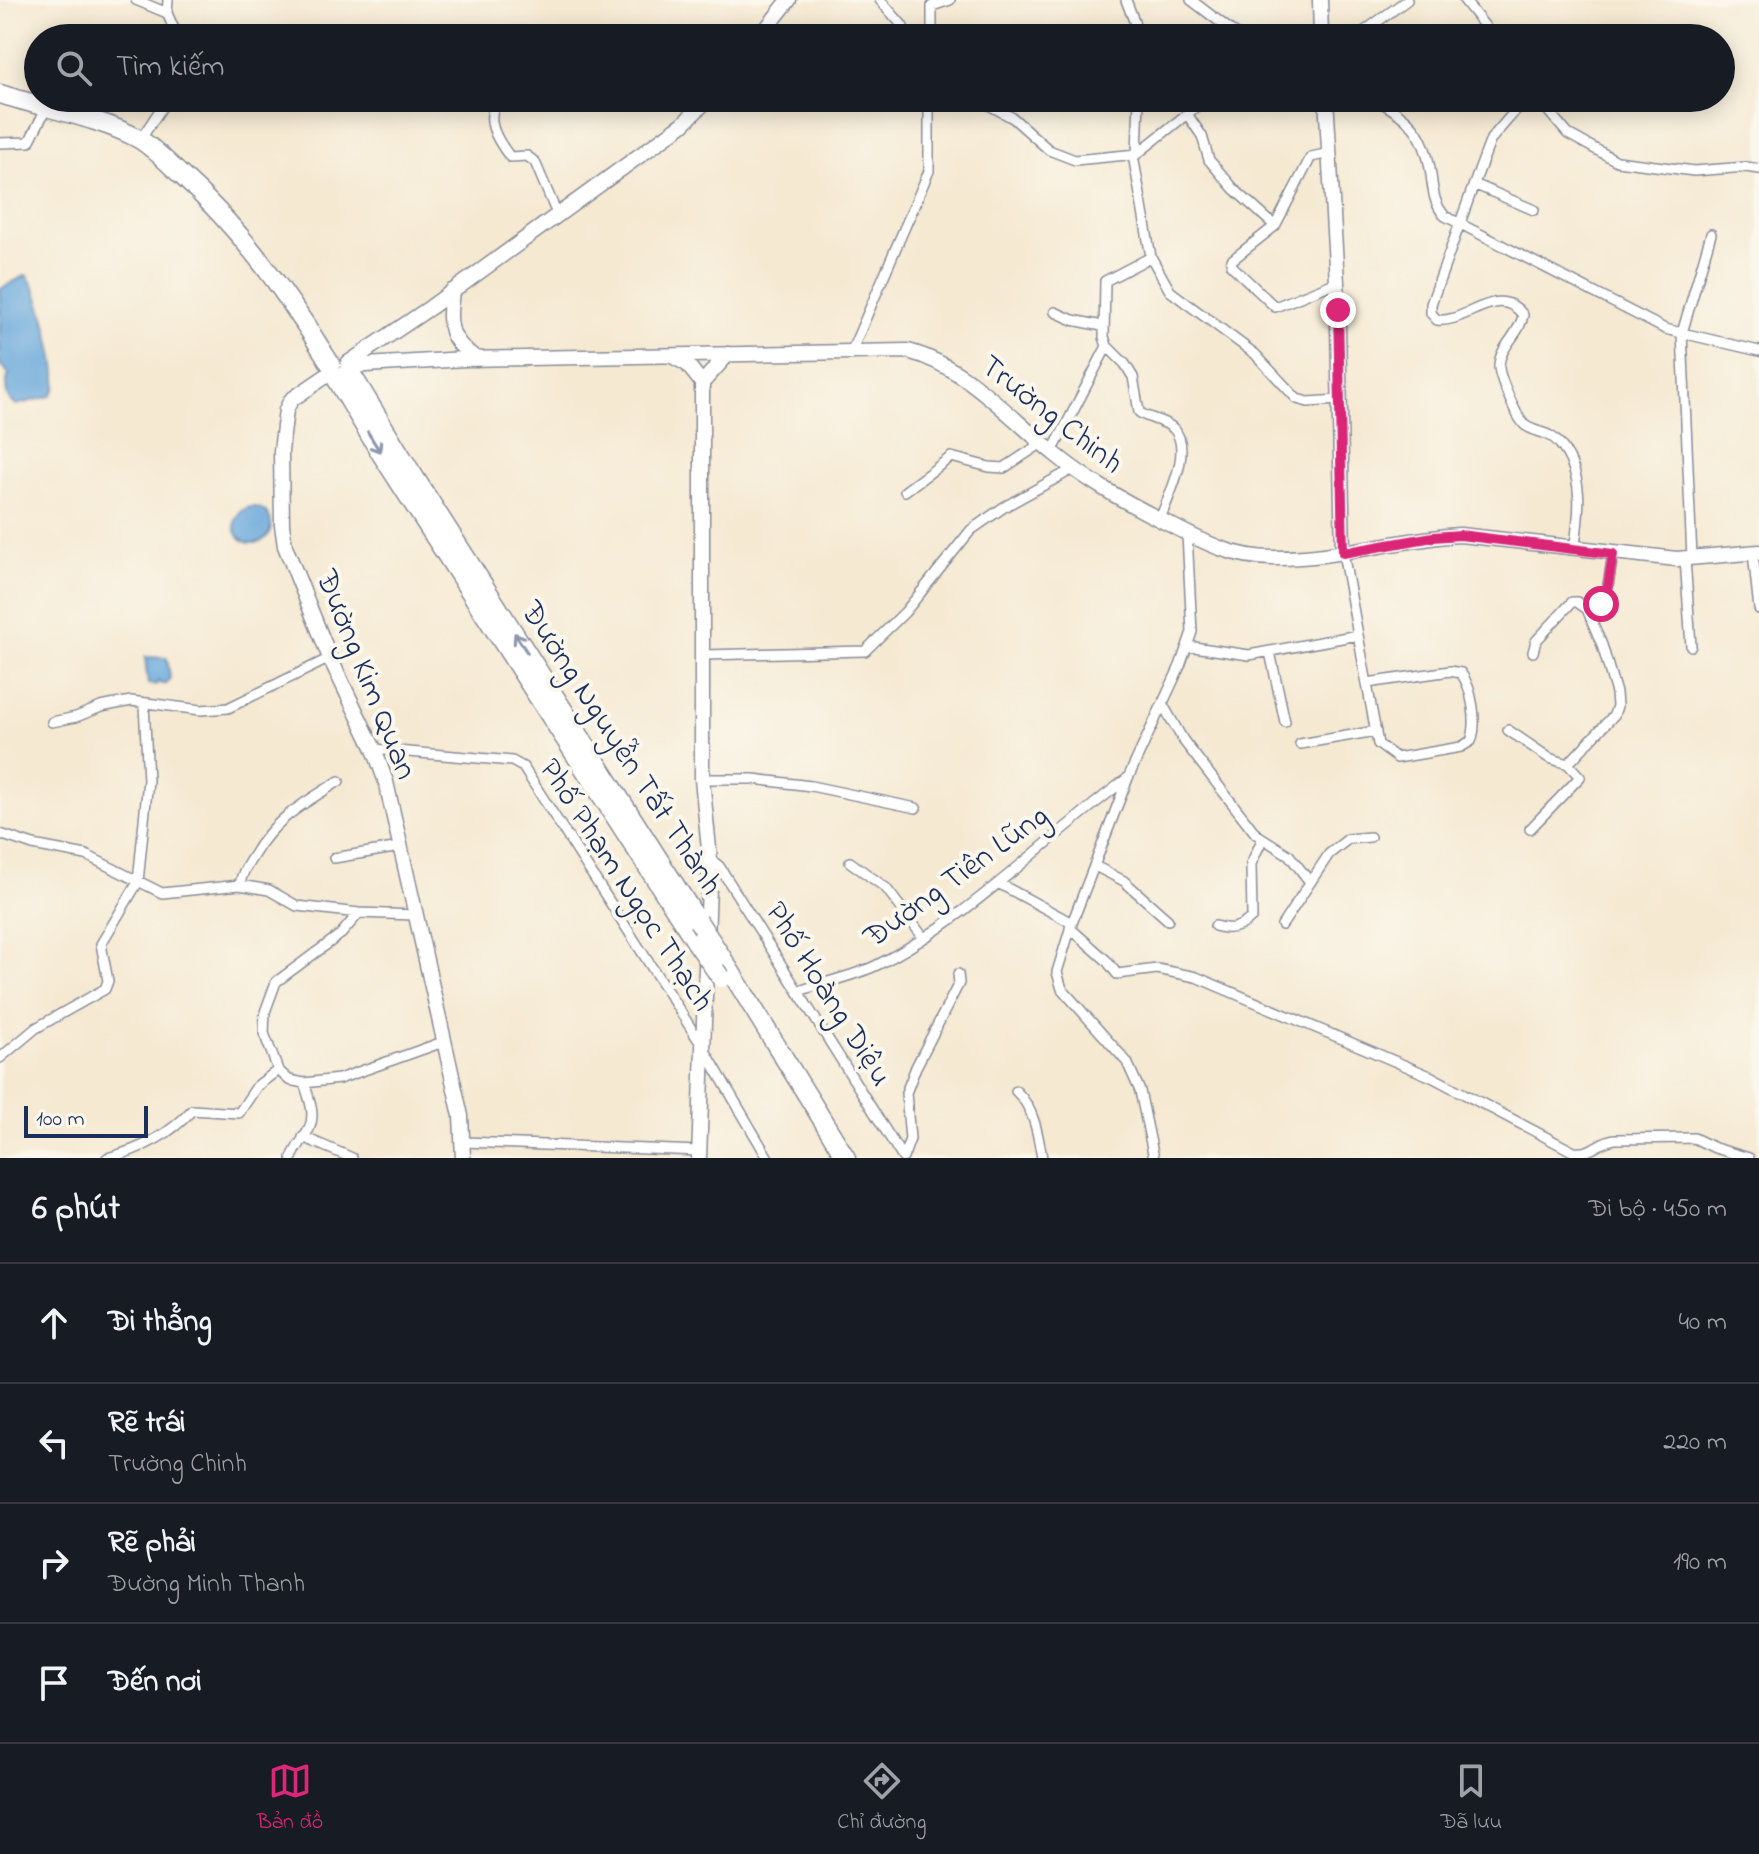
<!DOCTYPE html>
<html lang="vi">
<head>
<meta charset="utf-8">
<style>
	:root { --surface:#171b24; --page:#242831; --text:#f1f3f6; --muted:#9ea1a6; --line:#363941; --accent:#db2777 }
	body { margin:0; font-family:"Indie Flower",sans-serif; background:var(--page); color:var(--text) }
	.scale { position:absolute; left:24px; bottom:20px; width:124px; box-sizing:border-box; padding-left:8px; border:4px solid #1b2f5e; border-top:0; font-size:22px; line-height:28px; white-space:nowrap; color:#1b2f5e; -webkit-text-stroke:6px #fbf7ec; paint-order:stroke }
	.stop { position:absolute; width:24px; height:24px; margin:-18px; border:6px solid #db2777; border-radius:50%; background:#fff }
	.stop.end { background:#db2777; border-color:#fff; box-shadow:0 2px 8px #0008 }
	.list { margin:0; padding:0; list-style:none }
	h2 { display:flex; justify-content:space-between; align-items:center; height:104px; margin:0; padding:0 32px; font-size:34px }
	h2 small { font-size:26px; font-weight:400; color:var(--muted) }
	.list li { display:grid; grid-template-columns:52px 1fr auto; gap:24px; align-items:center; box-sizing:border-box; height:120px; padding:0 32px; border-top:2px solid var(--line) }
	.list b { display:block; font-size:30px; white-space:nowrap }
	.list p { margin:0; font-size:26px; white-space:nowrap; color:var(--muted) }
	.list em { font-size:26px; font-style:normal; color:var(--muted) }
	.icon { flex:none; width:44px; height:44px; fill:none; stroke:currentColor; stroke-width:2; stroke-linecap:round; stroke-linejoin:round }
	.map { position:relative; flex:none; width:1759px; height:1158px; overflow:hidden }
	.search { position:absolute; background:var(--surface); box-shadow:0 4px 20px #0003; left:24px; right:24px; top:24px; height:88px; display:flex; align-items:center; gap:20px; box-sizing:border-box; padding:0 28px; border-radius:44px; color:var(--muted); font-size:30px }
	.sheet { height:584px; background:var(--surface) }
	nav { display:flex; justify-content:space-around; align-items:center; box-sizing:border-box; height:112px; border-top:2px solid var(--line); background:var(--surface); font-size:22px; color:var(--muted) }
	nav a { display:grid; justify-items:center; gap:4px }
	nav .on { color:var(--accent) }
	.map>svg:first-child { display:block }
	.water { fill:#68a7db; stroke:#426b9c; stroke-width:2 }
	.lines { fill:none; stroke-linecap:round; stroke-linejoin:round }
	.street-casing { stroke:#888c98; stroke-width:12 }
	.secondary-casing { stroke:#888c98; stroke-width:17 }
	.highway-casing { stroke:#888c98; stroke-width:21 }
	.street { stroke:#fff; stroke-width:9 }
	.secondary { stroke:#fff; stroke-width:14 }
	.highway { stroke:#fff; stroke-width:18 }
	.highway-bridge-casing { stroke:#888c98; stroke-width:21; stroke-linecap:butt }
	.highway-bridge { stroke:#fff; stroke-width:18 }
	.oneway { stroke:#8d97ae }
	.route { stroke:#db2777; stroke-width:10 }
	.labels { text-anchor:middle; stroke-width:8; stroke-linejoin:round; paint-order:stroke }
	.street-label { font-size:32px; fill:#1b2f5e; stroke:#fbf7ec }
</style>
</head>
<body>
<div class="map">
<svg width="1759" height="1158" viewBox="0 0 1759 1158">
	<rect width="100%" height="100%" fill="#fbf7ec"/>
	<filter id="ink" filterUnits="userSpaceOnUse"><feTurbulence type="fractalNoise" baseFrequency=".0125" numOctaves="2"/><feDisplacementMap in="SourceGraphic" scale="16" xChannelSelector="R" yChannelSelector="G"/><feConvolveMatrix kernelMatrix="1 2 1 2 8 2 1 2 1" color-interpolation-filters="sRGB"/></filter>
	<filter id="wash" filterUnits="userSpaceOnUse"><feTurbulence type="fractalNoise" baseFrequency=".006" numOctaves="4" result="noise"/><feDisplacementMap in="SourceGraphic" scale="32" xChannelSelector="R" yChannelSelector="G"/><feGaussianBlur stdDeviation="1.8" result="paint"/><feColorMatrix in="noise" values="0 0 0 0 0 0 0 0 0 0 0 0 0 0 0 0 0 1.4 0 .05"/><feComposite in="paint" operator="in"/></filter>
	<g filter="url(#wash)">
		<rect width="100%" height="100%" fill="#f5e9d2"/>
		<!-- water -->
		<path class="water" d="M 26,275 C 40,289 58,363 56,385 C 55,390 53,392 51,396 L 16,405 C 4,397 5,386 9,374 L 0,365 L 0,289 Z
			M235 525a18 18 0 1 1 36 0a18 18 0 1 1-36 0Z
			M 145,657 L 167,658 L 170,677 L 167,684 L 161,684 L 158,681 L 156,685 L 148,684 Z"/>
	</g>
	<g filter="url(#ink)">
		<g class="lines">
			<defs>
				<path id="street" d="M 136,0 L 167,13
					M 168,0 L 167,13 L 178,38
					M 880,0 L 902,25 L 908,38
					M 1126,0 L 1134,21 L 1137,38
					M 1191,0 L 1241,38
					M 1464,0 L 1494,38
					M 932,38 L 932,6 L 950,0
					M 1301,38 L 1321,31
					M 1355,38 L 1407,0
					M 500,98 C 482,117 497,140 510,157 L 527,156 L 535,162 L 557,214
					M 976,98 L 1013,118 L 1049,150 L 1075,160 L 1137,154 L 1207,98
					M 1374,98 C 1411,120 1425,131 1431,175 C 1433,191 1434,204 1445,216 L 1665,329 L 1759,351
					M 1537,98 L 1568,134 L 1617,161 L 1694,171 L 1746,167 L 1759,169
					M 1187,114 L 1202,136 L 1209,160 L 1234,189 L 1275,226
					M 140,140 L 168,98
					M 0,143 L 29,142 L 46,109
					M 1330,153 L 1311,157 L 1275,226 L 1232,260 L 1231,265 L 1275,307 L 1337,282
					M 1137,154 L 1139,98
					M 1133,155 L 1151,257 L 1170,291 L 1255,354 L 1297,399 L 1308,402 L 1339,400
					M 1474,184 L 1491,139 L 1526,98
					M 1534,210 L 1474,184 L 1431,304 L 1431,313 L 1437,320 C 1466,324 1498,282 1523,315 C 1521,333 1500,346 1499,365 C 1498,375 1518,421 1526,426 C 1537,433 1550,432 1559,443 C 1585,474 1580,513 1574,550
					M 1151,257 L 1105,281 L 1104,337 L 1107,346 L 1125,364 L 1133,377 L 1139,412 C 1148,419 1164,420 1173,428 C 1194,449 1168,497 1160,519
					M 1055,312 L 1073,320 L 1102,326
					M 852,350 L 929,171 L 929,98
					M 1052,452 L 1107,346
					M 905,491 L 951,457 L 989,467 L 1004,468 L 1042,443
					M 1343,553 L 1378,744 L 1397,758 L 1461,747 L 1471,741 C 1478,723 1472,688 1461,673 L 1450,671 L 1367,683
					M 1753,553 L 1759,609
					M 1692,558 L 1682,333 L 1711,234
					M 1685,559 L 1691,646
					M 1587,609 L 1601,604 L 1606,598 L 1613,554
					M 1187,646 L 1249,655 L 1358,635
					M 1270,652 L 1285,722
					M 1533,652 L 1536,641 L 1572,602 L 1577,602 L 1587,609 L 1602,645 L 1616,693 L 1617,706 L 1614,715 L 1568,764
					M 704,655 L 865,651 L 905,612 L 971,530 L 1004,507 L 1073,469
					M 1163,705 L 1183,740 L 1256,834 L 1289,855 L 1310,882
					M 52,722 L 76,717 L 101,707 L 131,701 L 201,710 L 228,708 L 330,658
					M 1508,730 L 1549,758 L 1568,764 L 1580,777 L 1530,829
					M 1300,744 L 1376,731
					M 374,749 L 512,761 L 523,767 L 703,1047 L 768,1158
					M 702,779 L 753,779 L 811,786 L 916,808
					M 0,834 L 33,845 L 86,855 L 162,893 L 240,885 L 269,890 L 297,906 L 359,913 L 415,915
					M 334,858 L 400,847
					M 710,859 L 719,866 L 903,1158
					M 850,862 L 886,888 L 923,937
					M 1095,866 L 1124,881 L 1168,920
					M 998,883 L 1072,923
					M 240,885 C 241,874 247,866 253,856 C 276,817 302,805 339,781
					M 359,913 L 341,934 L 276,982 L 265,1012 L 264,1033 L 278,1070 L 289,1080 L 304,1083 L 339,1079 L 443,1042
					M 1282,925 L 1329,854 L 1348,839 L 1370,837
					M 1215,926 C 1230,931 1241,928 1252,917 L 1251,864 L 1262,840
					M 1070,928 L 1106,960 L 1117,974 L 1157,969 L 1196,977 L 1432,1077 L 1574,1152 C 1594,1154 1598,1141 1615,1139 L 1694,1138 L 1715,1148 L 1749,1158
					M 799,991 C 824,982 851,977 875,966 C 970,919 1044,839 1128,778
					M 0,1058 L 36,1028 L 105,989 L 108,981 L 101,944 L 138,882 L 148,780 L 144,704
					M 1016,1091 C 1034,1108 1038,1134 1042,1158
					M 303,1137 L 352,1158
					M 464,1142 L 699,1151
					M 107,1158 C 139,1150 170,1135 192,1110 L 239,1113 L 257,1086 L 278,1070
					M 292,1158 C 296,1147 304,1139 309,1129 C 316,1114 309,1098 304,1083
					M 903,1158 L 910,1139 L 906,1093 L 916,1067 L 959,983 L 958,974
					M 1154,1158 L 1140,1091 L 1127,1062 L 1062,989 L 1057,972 L 1072,923 L 1128,778 L 1180,666 L 1192,632 L 1187,534"/>
				<path id="secondary" d="M 1320,0 L 1321,38
					M 759,38 L 789,0
					M 1326,98 L 1337,282 L 1343,553
					M 452,291 C 448,325 447,339 477,359
					M 672,356 L 687,364 L 702,383
					M 348,363 L 431,307 L 683,124 L 709,98
					M 349,366 L 465,359 L 908,351 C 966,366 1010,418 1056,455 C 1088,481 1122,500 1159,519 C 1197,538 1229,558 1273,558 C 1336,559 1397,539 1460,535 L 1677,559 L 1759,552
					M 332,372 L 291,400 L 286,410 L 281,451 L 282,525 L 285,546 L 330,658 L 374,749 L 386,782 L 461,1116 L 463,1158
					M 699,1158 L 710,859 L 702,779 L 702,383 L 728,354"/>
				<path id="highway" d="M 0,94 C 41,107 104,119 139,139 C 154,148 168,163 181,175 C 242,230 288,295 331,365
					M 349,370 L 408,467 L 698,921
					M 334,375 L 378,449 L 696,942
					M 721,956 L 846,1158"/>
			</defs>
			<!-- street casing -->
			<use href="#street" class="street-casing"/>
			<!-- secondary casing -->
			<use href="#secondary" class="secondary-casing"/>
			<!-- highway casing -->
			<use href="#highway" class="highway-casing"/>
			<!-- street -->
			<use href="#street" class="street"/>
			<!-- secondary -->
			<use href="#secondary" class="secondary"/>
			<!-- highway -->
			<use href="#highway" class="highway"/>
			<defs>
				<path id="highway-bridge" d="M 698,921 L 721,956
					M 696,942 L 721,978"/>
			</defs>
			<!-- highway-bridge casing -->
			<use href="#highway-bridge" class="highway-bridge-casing"/>
			<!-- highway-bridge -->
			<use href="#highway-bridge" class="highway-bridge"/>
		</g>
		<!-- one-way arrows -->
		<defs><path id="oneway-shaft" d="M-6 0H5M1.5-3L5.5 0L1.5 3" fill="none" stroke-width="1.6" stroke-linecap="round" stroke-linejoin="round" transform="scale(2)"/></defs>
		<g class="oneway">
			<use href="#oneway-shaft" transform="translate(374 442) rotate(58)"/>
			<use href="#oneway-shaft" transform="translate(521 643) rotate(-123)"/>
		</g>
	</g>
	<g class="lines" filter="url(#ink)">
		<!-- route -->
		<path class="route" d="M 1338,310 L 1343,553 L 1433,537 L 1460,535 L 1613,554 L 1606,598 L 1601,604"/>
	</g>
	<g class="labels">
		<!-- street labels -->
		<g class="street-label">
			<text transform="translate(1053 413) rotate(38)" y="11">Trường Chinh</text>
			<text transform="translate(368 674) rotate(68)" y="11">Đường Kim Quan</text>
			<text transform="translate(623 747) rotate(57)" y="11">Đường Nguyễn Tất Thành</text>
			<text transform="translate(955 875) rotate(-36)" y="11">Đường Tiên Lũng</text>
			<text transform="translate(628 884) rotate(57)" y="11">Phố Phạm Ngọc Thạch</text>
			<text transform="translate(830 993) rotate(58)" y="11">Phố Hoàng Diệu</text>
		</g>
	</g>
</svg>
<div class="scale">100 m</div>
<div class="stop" style="left:1601px;top:604px"></div>
<div class="stop end" style="left:1338px;top:310px"></div>
<div class="search"><svg class="icon" aria-label="search" viewBox="0 0 24 24"><circle cx="10" cy="10" r="6"/><path d="M15 15l6 6"/></svg>Tìm kiếm</div>
</div>
<section class="sheet">
<h2>6 phút<small>Đi bộ · 450 m</small></h2>
<ul class="list">
<li><svg class="icon" aria-label="ahead" viewBox="0 0 24 24"><path d="M12 20V5M6 11l6-6 6 6"/></svg><div><b>Đi thẳng</b></div><em>40 m</em></li>
<li><svg class="icon" aria-label="left" viewBox="0 0 24 24"><path d="M17 20v-9H6M10 6l-5 5 5 5"/></svg><div><b>Rẽ trái</b><p>Trường Chinh</p></div><em>220 m</em></li>
<li><svg class="icon" aria-label="right" viewBox="0 0 24 24"><path d="M7 20v-9h11M14 6l5 5-5 5"/></svg><div><b>Rẽ phải</b><p>Đường Minh Thanh</p></div><em>190 m</em></li>
<li><svg class="icon" aria-label="arrive" viewBox="0 0 24 24"><path d="M6 21V4h12l-3 4 3 4H6"/></svg><div><b>Đến nơi</b></div></li>
</ul>
</section>
<nav>
<a class="on"><svg class="icon" aria-label="map" viewBox="0 0 24 24"><path d="M3 6l6-2 6 2 6-2v14l-6 2-6-2-6 2zM9 4v14M15 6v14"/></svg>Bản đồ</a>
<a><svg class="icon" aria-label="directions" viewBox="0 0 24 24"><path d="M12 3l9 9-9 9-9-9zM9 14v-3h6M13 9l2 2-2 2"/></svg>Chỉ đường</a>
<a><svg class="icon" aria-label="saved" viewBox="0 0 24 24"><path d="M7 4h10v16l-5-4-5 4z"/></svg>Đã lưu</a>
</nav>
</body>
</html>
